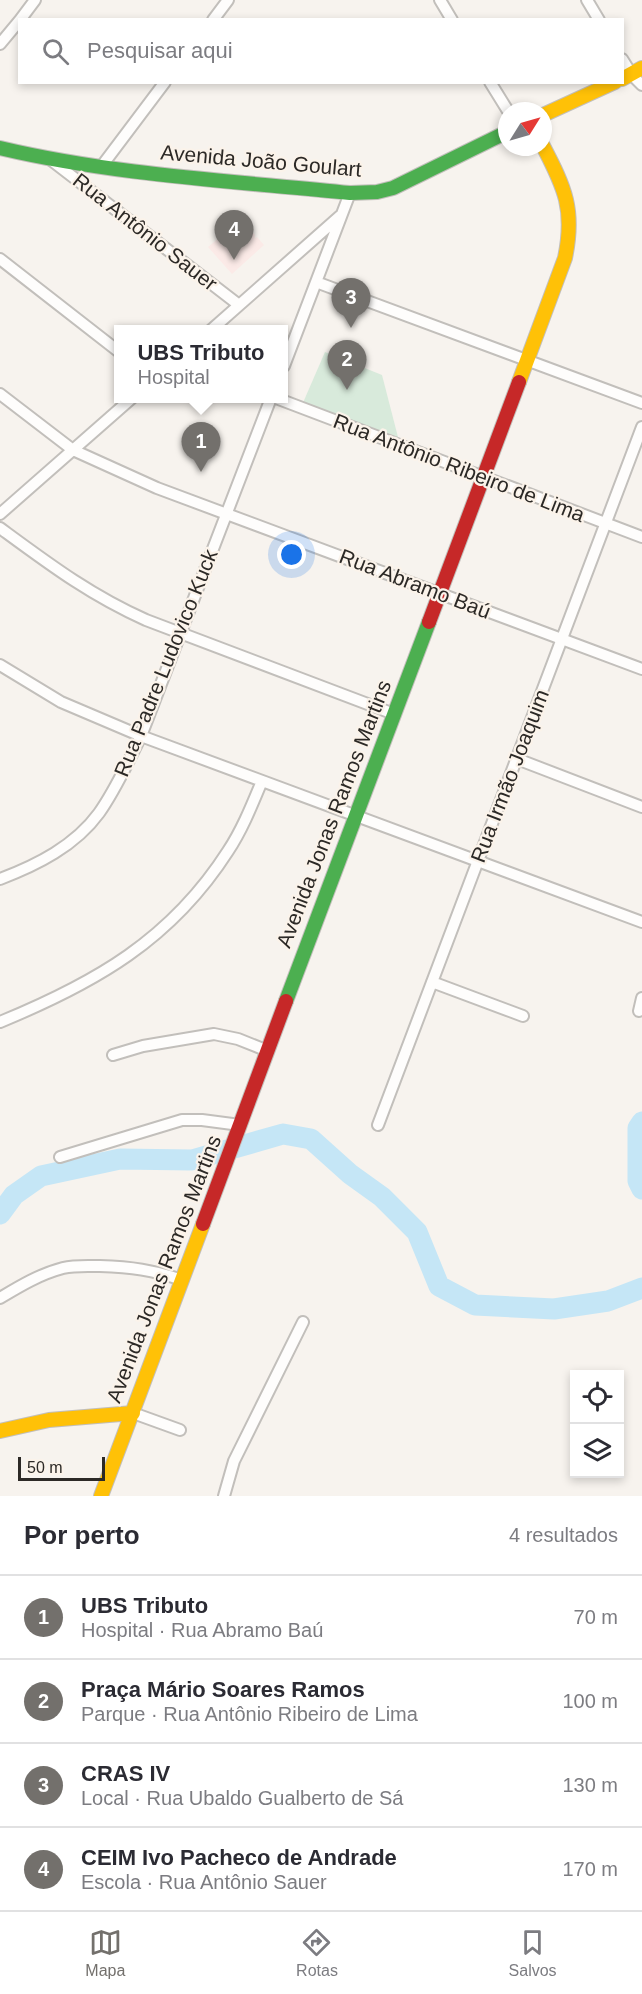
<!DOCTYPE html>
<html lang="pt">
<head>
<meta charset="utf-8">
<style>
	:root { --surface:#fff; --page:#f2f2f3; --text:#2b2b33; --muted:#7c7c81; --line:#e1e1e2; --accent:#73706c }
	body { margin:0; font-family:Arial,sans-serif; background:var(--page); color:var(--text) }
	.controls { position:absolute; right:18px; bottom:18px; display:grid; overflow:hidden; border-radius:0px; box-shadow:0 3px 9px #0003 }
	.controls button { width:54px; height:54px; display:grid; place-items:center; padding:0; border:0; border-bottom:2px solid var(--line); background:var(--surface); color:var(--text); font:30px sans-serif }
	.compass { position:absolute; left:498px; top:102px; width:54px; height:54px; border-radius:50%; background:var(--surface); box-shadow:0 3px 9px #0003; rotate:53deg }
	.scale { position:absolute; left:18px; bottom:15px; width:87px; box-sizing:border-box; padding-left:6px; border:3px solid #2c2926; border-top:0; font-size:16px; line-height:21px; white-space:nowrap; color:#2c2926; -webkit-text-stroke:4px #fbf3ea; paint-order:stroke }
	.you { position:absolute; left:292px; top:555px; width:21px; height:21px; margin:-15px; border:4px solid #fff; border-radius:50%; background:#1a73e8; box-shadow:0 0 0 9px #1a73e833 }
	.badge { display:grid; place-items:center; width:39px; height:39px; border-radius:50%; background:var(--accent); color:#fff; font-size:20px; font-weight:700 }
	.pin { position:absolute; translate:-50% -50px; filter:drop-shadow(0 2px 3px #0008) }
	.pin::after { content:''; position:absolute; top:32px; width:21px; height:18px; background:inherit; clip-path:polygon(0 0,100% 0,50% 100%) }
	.popup { position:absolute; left:114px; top:325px; width:174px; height:78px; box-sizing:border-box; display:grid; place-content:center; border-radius:0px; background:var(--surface); filter:drop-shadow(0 2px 4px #0005); font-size:20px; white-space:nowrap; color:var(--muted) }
	.popup b { font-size:22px; color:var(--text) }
	.popup::after { content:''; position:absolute; left:50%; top:100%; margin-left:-12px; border:12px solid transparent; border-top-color:var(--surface) }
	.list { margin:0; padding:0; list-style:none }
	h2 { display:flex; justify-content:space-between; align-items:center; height:78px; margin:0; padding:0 24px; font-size:26px }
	h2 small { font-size:20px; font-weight:400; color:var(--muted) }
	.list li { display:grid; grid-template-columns:39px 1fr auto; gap:18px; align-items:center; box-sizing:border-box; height:84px; padding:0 24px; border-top:2px solid var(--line) }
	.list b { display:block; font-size:22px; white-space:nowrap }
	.list p { margin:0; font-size:20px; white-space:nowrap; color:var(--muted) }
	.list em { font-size:20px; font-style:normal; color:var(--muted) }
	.icon { flex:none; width:33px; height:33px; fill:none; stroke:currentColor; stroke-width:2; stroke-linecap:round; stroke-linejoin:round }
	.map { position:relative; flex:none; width:642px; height:1496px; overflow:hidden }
	.search { position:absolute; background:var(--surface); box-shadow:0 3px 9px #0003; left:18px; right:18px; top:18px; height:66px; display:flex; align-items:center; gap:15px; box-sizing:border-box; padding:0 21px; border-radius:0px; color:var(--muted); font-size:22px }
	.sheet { height:414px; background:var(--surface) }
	nav { display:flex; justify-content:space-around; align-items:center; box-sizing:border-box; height:84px; border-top:2px solid var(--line); background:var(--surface); font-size:16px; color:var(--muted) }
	nav a { display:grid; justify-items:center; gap:3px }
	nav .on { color:var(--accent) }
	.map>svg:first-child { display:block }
	.education { fill:#fbeae7 }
	.green { fill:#d8eadb }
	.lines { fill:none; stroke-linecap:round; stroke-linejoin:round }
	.river { stroke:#c5e6f6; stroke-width:21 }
	.street-casing { stroke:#c2bfbb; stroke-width:14 }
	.fast-casing { stroke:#c2bfbb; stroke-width:16 }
	.slow-casing { stroke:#c2bfbb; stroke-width:16 }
	.jam-casing { stroke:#c2bfbb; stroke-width:16 }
	.street { stroke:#fefdfc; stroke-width:10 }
	.fast { stroke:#4caf50; stroke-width:14 }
	.slow { stroke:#ffc107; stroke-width:14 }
	.jam { stroke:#c62828; stroke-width:14 }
	.labels { text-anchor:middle; stroke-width:4.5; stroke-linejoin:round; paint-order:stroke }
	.street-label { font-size:21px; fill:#2c2926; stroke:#fbf3ea }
</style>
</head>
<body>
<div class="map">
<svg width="642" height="1496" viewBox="0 0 642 1496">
	<rect width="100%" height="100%" fill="#f7f3ee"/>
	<!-- education -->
	<path class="education" d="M 232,227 L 239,235 L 248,227 L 255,235 L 255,238 L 257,237 L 264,245 L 232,274 L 208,247 Z"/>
	<!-- green -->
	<path class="green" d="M 325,352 L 382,375 L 399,441 L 302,405 Z"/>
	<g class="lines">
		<!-- river -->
		<path class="river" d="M 642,1122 L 638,1128 L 638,1181 L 642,1189
			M 0,1214 L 14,1195 L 41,1176 L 120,1159 L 192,1160 L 283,1134 L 311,1139 L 350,1174 L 382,1197 L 417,1232 L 439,1286 L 475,1305 L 554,1309 L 608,1301 L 642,1288"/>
		<defs>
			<path id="street" d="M 440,0 L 452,20
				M 587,0 L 599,20
				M 20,20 L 35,0
				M 213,20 L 228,0
				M 0,44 L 20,20
				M 622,59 L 632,75 L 642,85
				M 490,82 L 508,111
				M 51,160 L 239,305
				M 101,167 L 165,82
				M 0,259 L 118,351
				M 316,282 L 642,403
				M 211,330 L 340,216
				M 284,366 L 350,193
				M 0,394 L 73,450 L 157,488 L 642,669
				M 276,398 L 642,537
				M 0,514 L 132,398
				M 0,528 C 49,564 90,595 146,620 L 394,714
				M 0,665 L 61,702 L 141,736 L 642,922
				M 517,759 L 642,807
				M 0,879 C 37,865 75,846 99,813 C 116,789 128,762 141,736 L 271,398
				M 432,982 L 523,1016
				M 639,1011 L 642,998
				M 0,1022 C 95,983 171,940 228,851 C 242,830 252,805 262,781
				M 113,1055 L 143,1046 L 214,1034 L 238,1039 L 268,1051
				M 378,1125 L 642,427
				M 60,1157 L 182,1120 L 202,1120 L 240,1125
				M 0,1298 C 20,1286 40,1274 63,1268 C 75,1265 88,1266 100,1266 C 131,1267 153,1270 182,1280
				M 133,1413 L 180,1430
				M 224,1496 L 234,1461 L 303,1322"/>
			<path id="fast" d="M 0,148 C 114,175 234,181 350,193 L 377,192 L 393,188 L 507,132
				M 286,1001 L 429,622"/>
			<path id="slow" d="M 622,79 L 642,68
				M 543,115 L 615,82
				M 519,382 L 565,258 C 575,210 565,188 543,146
				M 0,1431 L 49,1420 L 133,1413
				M 101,1496 L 203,1224"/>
			<path id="jam" d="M 429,622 L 519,382
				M 203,1224 L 286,1001"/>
		</defs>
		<!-- street casing -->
		<use href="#street" class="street-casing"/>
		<!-- fast casing -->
		<use href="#fast" class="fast-casing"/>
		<!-- slow casing -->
		<use href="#slow" class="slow-casing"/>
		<!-- jam casing -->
		<use href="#jam" class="jam-casing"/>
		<!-- street -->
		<use href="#street" class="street"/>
		<!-- fast -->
		<use href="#fast" class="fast"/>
		<!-- slow -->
		<use href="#slow" class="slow"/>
		<!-- jam -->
		<use href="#jam" class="jam"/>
	</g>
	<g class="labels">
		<!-- street labels -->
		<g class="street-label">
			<text transform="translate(261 161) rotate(5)" y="7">Avenida João Goulart</text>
			<text transform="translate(145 232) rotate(38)" y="7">Rua Antônio Sauer</text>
			<text transform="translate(459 468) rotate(21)" y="7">Rua Antônio Ribeiro de Lima</text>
			<text transform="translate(415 584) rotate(21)" y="7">Rua Abramo Baú</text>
			<text transform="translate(166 663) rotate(-68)" y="7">Rua Padre Ludovico Kuck</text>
			<text transform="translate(510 776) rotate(-69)" y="7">Rua Irmão Joaquim</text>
			<text transform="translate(334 814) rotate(-69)" y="7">Avenida Jonas Ramos Martins</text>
			<text transform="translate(164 1269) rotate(-69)" y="7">Avenida Jonas Ramos Martins</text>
		</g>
	</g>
</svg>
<div class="controls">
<button><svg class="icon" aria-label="locate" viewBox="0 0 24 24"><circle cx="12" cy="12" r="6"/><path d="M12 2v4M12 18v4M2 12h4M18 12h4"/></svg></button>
<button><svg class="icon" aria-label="layers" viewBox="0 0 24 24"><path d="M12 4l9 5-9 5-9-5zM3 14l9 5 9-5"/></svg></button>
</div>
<svg class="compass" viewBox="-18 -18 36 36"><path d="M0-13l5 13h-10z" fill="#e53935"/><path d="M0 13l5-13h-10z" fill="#7c7c81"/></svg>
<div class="scale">50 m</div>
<div class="you"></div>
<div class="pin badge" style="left:201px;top:472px">1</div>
<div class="popup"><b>UBS Tributo</b>Hospital</div>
<div class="pin badge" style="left:347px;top:390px">2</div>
<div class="pin badge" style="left:351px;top:328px">3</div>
<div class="pin badge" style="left:234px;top:260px">4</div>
<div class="search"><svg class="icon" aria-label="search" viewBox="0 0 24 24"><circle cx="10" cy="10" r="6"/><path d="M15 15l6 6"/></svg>Pesquisar aqui</div>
</div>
<section class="sheet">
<h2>Por perto<small>4 resultados</small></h2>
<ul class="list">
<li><span class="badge">1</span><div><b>UBS Tributo</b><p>Hospital · Rua Abramo Baú</p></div><em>70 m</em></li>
<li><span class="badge">2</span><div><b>Praça Mário Soares Ramos</b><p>Parque · Rua Antônio Ribeiro de Lima</p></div><em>100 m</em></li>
<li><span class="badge">3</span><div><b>CRAS IV</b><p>Local · Rua Ubaldo Gualberto de Sá</p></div><em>130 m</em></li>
<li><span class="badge">4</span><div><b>CEIM Ivo Pacheco de Andrade</b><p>Escola · Rua Antônio Sauer</p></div><em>170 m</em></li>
</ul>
</section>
<nav>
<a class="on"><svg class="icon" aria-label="map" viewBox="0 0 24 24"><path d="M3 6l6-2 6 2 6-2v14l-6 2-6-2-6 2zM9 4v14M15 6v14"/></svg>Mapa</a>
<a><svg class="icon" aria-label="directions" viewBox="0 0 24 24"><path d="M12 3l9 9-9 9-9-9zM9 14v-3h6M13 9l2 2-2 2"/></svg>Rotas</a>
<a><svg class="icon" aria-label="saved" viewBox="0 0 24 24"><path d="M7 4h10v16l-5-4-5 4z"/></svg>Salvos</a>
</nav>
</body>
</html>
